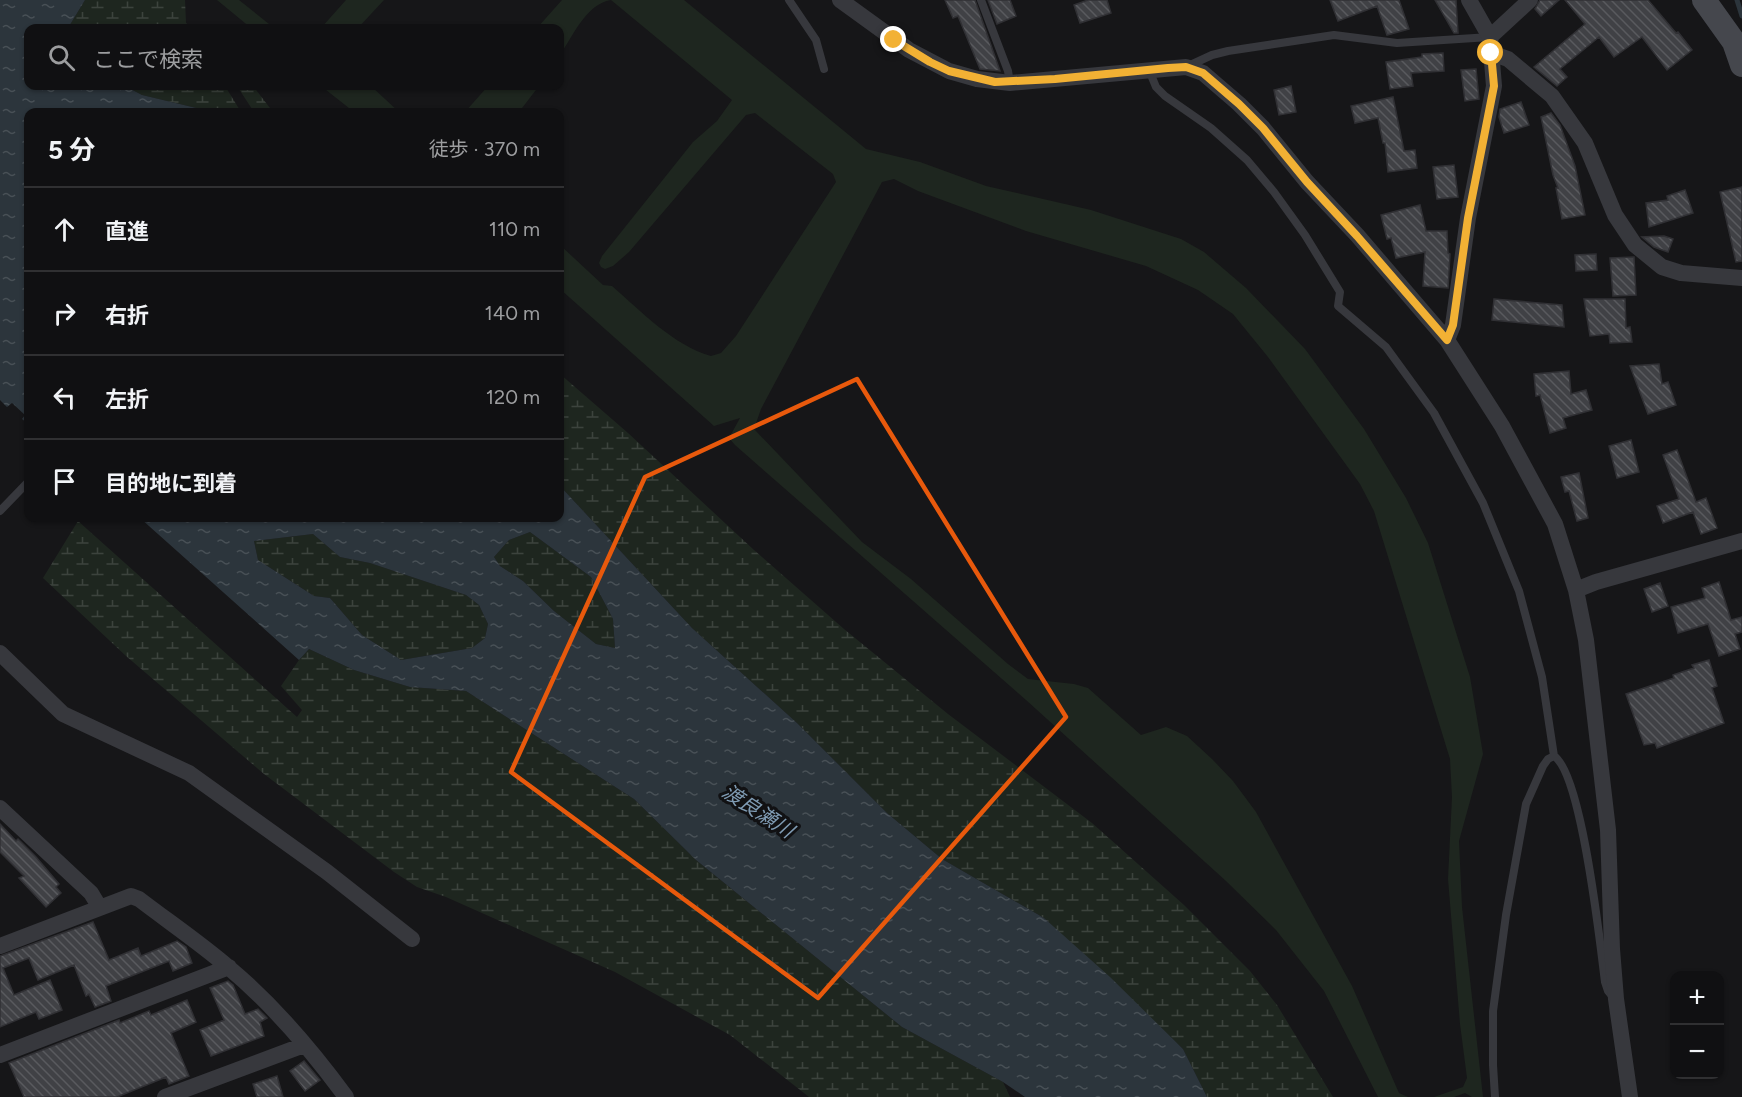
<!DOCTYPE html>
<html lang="ja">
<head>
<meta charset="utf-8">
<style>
	:root { --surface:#101012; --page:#19191b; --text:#f1f3f6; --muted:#9c9d9f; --line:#303032 }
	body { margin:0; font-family:Figtree,"Noto Sans JP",sans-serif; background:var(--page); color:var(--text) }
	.controls { position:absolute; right:18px; bottom:18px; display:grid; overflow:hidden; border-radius:12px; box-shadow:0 2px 4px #0004 }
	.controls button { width:54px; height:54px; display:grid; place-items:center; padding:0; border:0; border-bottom:2px solid var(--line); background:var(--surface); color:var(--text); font:30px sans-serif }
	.stop { position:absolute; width:18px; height:18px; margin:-14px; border:4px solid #f2b134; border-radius:50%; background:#fff }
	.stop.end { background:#f2b134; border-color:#fff; box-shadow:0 2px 6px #0008 }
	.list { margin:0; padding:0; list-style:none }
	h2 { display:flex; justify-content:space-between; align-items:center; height:78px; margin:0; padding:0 24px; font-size:26px }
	h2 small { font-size:20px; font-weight:400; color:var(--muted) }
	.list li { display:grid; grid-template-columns:39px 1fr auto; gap:18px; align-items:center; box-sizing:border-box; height:84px; padding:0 24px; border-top:2px solid var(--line) }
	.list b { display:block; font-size:22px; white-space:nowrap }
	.list em { font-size:20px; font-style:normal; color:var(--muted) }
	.icon { flex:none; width:33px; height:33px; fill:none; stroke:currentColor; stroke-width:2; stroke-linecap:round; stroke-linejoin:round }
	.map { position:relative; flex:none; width:1742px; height:1097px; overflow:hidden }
	.search { position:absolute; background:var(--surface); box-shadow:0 2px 4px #0004; left:24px; top:24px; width:540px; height:66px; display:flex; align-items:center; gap:15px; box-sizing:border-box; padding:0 21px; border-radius:12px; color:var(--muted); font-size:22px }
	.panel { position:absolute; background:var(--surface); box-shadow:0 2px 4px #0004; left:24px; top:108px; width:540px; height:414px; border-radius:12px }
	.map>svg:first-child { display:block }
	.grass { fill:#1e261f }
	.wetland { fill:url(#wetland-marsh) }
	.water { fill:url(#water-ripples); fill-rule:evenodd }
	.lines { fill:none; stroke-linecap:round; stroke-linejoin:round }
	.stream { stroke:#2c353c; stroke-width:5 }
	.building { fill:url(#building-back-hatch); stroke:#303034; stroke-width:1.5 }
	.lane { stroke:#37383d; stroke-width:8 }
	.street { stroke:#37383d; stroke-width:16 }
	.secondary { stroke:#45474d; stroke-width:24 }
	.route { stroke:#f2b134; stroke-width:8 }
	.marked { fill:none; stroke:#e8590c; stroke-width:4.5; stroke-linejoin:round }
	.labels { text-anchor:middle; stroke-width:6; stroke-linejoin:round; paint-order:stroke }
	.water-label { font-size:20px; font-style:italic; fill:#7f9bb3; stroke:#111113 }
</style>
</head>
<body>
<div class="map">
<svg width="1742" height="1097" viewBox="0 0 1742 1097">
	<defs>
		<pattern id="wetland-marsh" width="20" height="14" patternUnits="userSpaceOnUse" patternTransform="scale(1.5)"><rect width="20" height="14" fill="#1e261f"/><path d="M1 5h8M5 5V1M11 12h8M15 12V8" fill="none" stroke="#3c433d"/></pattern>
		<pattern id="water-ripples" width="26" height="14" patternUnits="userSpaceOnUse" patternTransform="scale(1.5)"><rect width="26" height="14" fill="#2c353c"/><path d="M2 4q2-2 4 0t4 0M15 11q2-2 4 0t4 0" fill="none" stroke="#485056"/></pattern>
		<pattern id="building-back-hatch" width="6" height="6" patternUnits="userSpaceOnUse" patternTransform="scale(1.5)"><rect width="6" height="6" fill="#404145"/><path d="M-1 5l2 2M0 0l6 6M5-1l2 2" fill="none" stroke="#595a5e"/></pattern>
	</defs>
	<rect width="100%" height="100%" fill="#161618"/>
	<!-- grass -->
	<path class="grass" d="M 217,0 L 239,0 L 274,28 L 251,28 Z
		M 346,0 L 384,0 L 358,28 L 321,28 Z
		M 562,0 L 684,0 L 866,149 L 920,162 L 986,186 L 1091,210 L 1181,239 L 1204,252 L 1246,288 L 1305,349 L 1364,429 L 1406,498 L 1428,543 L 1470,677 L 1483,754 L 1459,841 L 1462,907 L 1483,1097 L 1472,1097 L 1465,1093 L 1454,1097 L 1434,1097 L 1463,1087 L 1467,1078 L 1460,1024 L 1448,879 L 1452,797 L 1450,759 L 1374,511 L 1360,484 L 1268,357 L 1233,314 L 1198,290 L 1146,266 L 1026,231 L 918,191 L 894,179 L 882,182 L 761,409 L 754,429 L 862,542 L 911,579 L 1008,664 L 1028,679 L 1074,684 L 1088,688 L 1141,735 L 1166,727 L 1187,736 L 1212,759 L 1233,781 L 1256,812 L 1352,986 L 1399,1093 L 1408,1097 L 1378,1097 L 1324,991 L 1276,930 L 1226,881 L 1026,700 L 735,445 L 729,438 L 740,418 L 714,426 L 560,289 L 560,245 L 603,285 L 612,286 C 642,312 673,345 711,356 L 721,353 L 736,336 L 836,182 L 833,174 L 755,113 L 746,115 L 629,252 L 613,266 L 605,269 L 601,267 L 599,263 L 602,256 L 693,142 L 717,121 L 732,100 L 611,0 C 586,4 573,36 560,55 L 560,28 L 537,28 Z
		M 321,86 L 371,86 L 399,112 L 354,112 Z
		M 488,86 L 539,86 L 519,112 L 465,112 Z"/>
	<!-- wetland -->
	<path class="wetland" d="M 85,0 L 185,0 L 186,23 L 190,28 L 68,28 Z
		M 125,86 L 225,86 L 241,112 L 213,112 L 142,95 Z
		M 237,86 L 253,86 L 273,112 L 254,112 Z
		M 560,374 L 628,433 L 754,550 L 844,629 L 948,714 L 1092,823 L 1184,905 L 1250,971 L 1277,1005 L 1333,1097 L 1207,1097 L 1183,1049 L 1044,918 L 942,859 L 887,813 L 797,723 L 692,628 L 560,486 Z
		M 78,521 L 297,717 L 302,710 L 281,686 L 299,660 L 309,649 L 354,670 L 410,687 L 466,691 L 634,799 L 696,860 L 902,1027 L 1003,1082 L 1010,1097 L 809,1097 L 730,1035 L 615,972 L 446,897 L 417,887 L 394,872 L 264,774 L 126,656 L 43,578 Z
		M 530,532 L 591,577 L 613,619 L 615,648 L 596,644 L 554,611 L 523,581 L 500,566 L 494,557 L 509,540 Z
		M 313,534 L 340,557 L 370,563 L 466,595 L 479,605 L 488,624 L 485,638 L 472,648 L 401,660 L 362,635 L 330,598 L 314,596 L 258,560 L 254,541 Z"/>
	<!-- water -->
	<path class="water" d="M 0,0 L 85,0 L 68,28 L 28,28 L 28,86 L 125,86 L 142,95 L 213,112 L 28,112 L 28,421 L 27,423 L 22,419 L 25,415 L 12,403 L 7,407 L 0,400 Z
		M 560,486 L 692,628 L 797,723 L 887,813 L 942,859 L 1044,918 L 1110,977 L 1183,1049 L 1207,1097 L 1025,1097 L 1003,1082 L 902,1027 L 696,860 L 634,799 L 466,691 L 410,687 L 354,670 L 309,649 L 299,660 L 140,518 L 560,518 ZM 530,532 L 591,577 L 613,619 L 615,648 L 596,644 L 554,611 L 523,581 L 500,566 L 494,557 L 509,540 ZM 313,534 L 340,557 L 370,563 L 466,595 L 479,605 L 488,624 L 485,638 L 472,648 L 401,660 L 362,635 L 330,598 L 314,596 L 258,560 L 254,541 Z"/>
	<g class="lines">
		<!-- stream -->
		<path class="stream" d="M 1737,0 L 1742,16"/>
	</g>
	<!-- building -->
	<path class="building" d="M 945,0 L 975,0 L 1000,71 L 980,69 L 958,16 L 953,18 Z
		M 988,0 L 1010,0 L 1016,16 L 997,24 Z
		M 1088,0 L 1107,0 L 1111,13 L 1080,23 L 1074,5 Z
		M 1330,0 L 1399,0 L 1409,29 L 1387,35 L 1377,6 L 1338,21 Z
		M 1435,0 L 1456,0 L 1458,33 L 1454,33 Z
		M 1540,0 L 1559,0 L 1541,16 L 1535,9 Z
		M 1565,0 L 1648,0 L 1676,33 L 1678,32 L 1692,50 L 1667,70 L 1642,37 L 1614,57 L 1599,37 L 1560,69 L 1567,77 L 1557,86 L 1534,67 L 1585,24 Z
		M 1443,53 L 1444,71 L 1411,73 L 1413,86 L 1390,89 L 1386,62 L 1422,57 L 1422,54 Z
		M 1476,69 L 1479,99 L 1465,101 L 1461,70 Z
		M 1291,86 L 1296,112 L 1279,115 L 1274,90 Z
		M 1393,97 L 1404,151 L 1415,150 L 1417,168 L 1388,172 L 1385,143 L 1383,143 L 1378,118 L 1355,123 L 1351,106 Z
		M 1521,102 L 1529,125 L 1504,133 L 1499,117 L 1500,109 Z
		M 1551,113 L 1560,125 L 1575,166 L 1585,215 L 1562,219 L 1556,188 L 1558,188 L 1553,175 L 1541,117 Z
		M 1454,165 L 1458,197 L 1437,199 L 1433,167 Z
		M 1742,187 L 1742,261 L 1736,262 L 1720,192 Z
		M 1685,190 L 1693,213 L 1649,227 L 1646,203 L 1668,200 L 1667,196 Z
		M 1420,205 L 1426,231 L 1447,231 L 1448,253 L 1450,254 L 1448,288 L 1423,286 L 1425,252 L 1396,258 L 1391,238 L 1387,239 L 1381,215 Z
		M 1664,236 L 1673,239 L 1668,252 L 1654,247 L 1642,237 Z
		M 1596,254 L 1597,270 L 1576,271 L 1575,255 Z
		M 1634,257 L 1636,295 L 1613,296 L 1610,258 Z
		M 1494,299 L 1562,305 L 1564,327 L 1492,320 Z
		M 1584,299 L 1625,299 L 1626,328 L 1630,327 L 1632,342 L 1610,343 L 1609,334 L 1590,336 Z
		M 1659,364 L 1662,384 L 1668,382 L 1676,405 L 1648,414 L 1630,366 Z
		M 1569,371 L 1571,394 L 1586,390 L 1592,410 L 1563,418 L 1566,428 L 1550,433 L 1540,395 L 1536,396 L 1534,374 Z
		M 1631,440 L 1639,472 L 1617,478 L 1609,446 Z
		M 1677,450 L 1696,502 L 1706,498 L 1717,528 L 1701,534 L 1693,512 L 1663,523 L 1657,506 L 1679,499 L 1663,455 Z
		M 1579,473 L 1588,518 L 1577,521 L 1569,491 L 1565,492 L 1561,477 Z
		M 1719,582 L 1731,620 L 1742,617 L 1742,632 L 1735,634 L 1740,649 L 1719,656 L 1708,624 L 1678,633 L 1671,607 L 1705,598 L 1702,588 Z
		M 1660,583 L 1668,606 L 1652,612 L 1644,589 Z
		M 1709,660 L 1717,686 L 1712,688 L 1724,723 L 1657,748 L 1655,743 L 1644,745 L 1626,694 L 1674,678 L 1673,675 L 1694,668 L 1692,665 Z
		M 0,824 L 16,841 L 18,839 L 36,857 L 59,884 L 56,887 L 61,893 L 46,907 L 19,878 L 24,876 L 0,852 Z
		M 93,922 L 109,960 L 138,948 L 141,956 L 177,941 L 186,947 L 192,963 L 173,971 L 169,961 L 106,986 L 111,1001 L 95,1007 L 89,994 L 86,996 L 74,965 L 38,980 L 29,958 L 3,968 L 14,995 L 50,980 L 62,1010 L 39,1019 L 36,1012 L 0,1027 L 0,956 Z
		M 228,981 L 233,985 L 245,1014 L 258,1009 L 267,1018 L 260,1022 L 264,1036 L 211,1056 L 200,1030 L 224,1020 L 210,988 Z
		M 187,1000 L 196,1022 L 171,1033 L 189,1076 L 169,1084 L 166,1077 L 117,1097 L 24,1097 L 9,1063 L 119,1020 L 120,1023 L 149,1011 L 151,1015 Z
		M 304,1061 L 320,1080 L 305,1091 L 290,1071 Z
		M 277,1076 L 283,1097 L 257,1097 L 253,1084 Z"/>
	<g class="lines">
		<!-- lane -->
		<path class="lane" d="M 789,0 L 816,40 L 824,69
			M 981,0 L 1008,71 L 1010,83
			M 1186,67 L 1212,55 L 1228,51 L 1334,35 L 1397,43 L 1490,37
			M 1149,70 L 1156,87 L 1165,96 L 1211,128 L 1247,160 L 1274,192 L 1305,235 L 1340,292 L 1338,306 L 1386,347 L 1434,413 L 1483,503 L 1519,591 L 1542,677 L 1554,756 C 1582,774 1600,943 1605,982 L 1608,991 L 1613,997
			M 0,511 L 28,482
			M 1495,1097 L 1493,1065 L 1493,1011 L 1506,915 L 1526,804 L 1543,766 L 1548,759 L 1554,756"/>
		<!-- street -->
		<path class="street" d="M 840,0 L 909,50 L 949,71 L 977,79 L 1010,83 L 1186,67 L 1203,73 L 1239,104 L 1263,128 L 1307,182 L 1357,235 L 1447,340 L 1502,426 L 1555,524 L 1576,590 L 1586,640 L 1608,830 L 1612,949 L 1616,999 L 1630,1097
			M 1490,37 L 1530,0
			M 1491,53 L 1508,59 L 1552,96 L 1585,143 L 1615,215 L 1635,245 L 1662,267 L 1681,273 L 1742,278
			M 1447,340 L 1453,325 L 1468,218 L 1494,86 L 1490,37 L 1469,0
			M 1576,590 L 1596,582 L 1742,541
			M 0,653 L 63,714 L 189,773 L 327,872 L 412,939
			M 0,808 L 91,893 L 100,908
			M 0,946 L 131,896 L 139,899 C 169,922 200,943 228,967 C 270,1002 313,1052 346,1097
			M 0,1055 L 229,967
			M 165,1097 L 304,1045"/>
		<!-- secondary -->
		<path class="secondary" d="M 1704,0 L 1734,42 L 1742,65"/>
	</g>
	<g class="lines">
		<!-- route -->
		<path class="route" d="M 894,40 L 930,62 L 949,71 L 995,82 L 1055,79 L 1168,68 L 1186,67 L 1203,73 L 1239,104 L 1263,128 L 1307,182 L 1357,236 L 1447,340 L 1453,325 L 1468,218 L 1494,86 L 1491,53"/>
	</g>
	<!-- marked area -->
	<path class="marked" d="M 857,379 L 1066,717 L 818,998 L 511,772 L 645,477 Z"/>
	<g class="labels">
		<!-- water labels -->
		<g class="water-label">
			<text transform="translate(758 811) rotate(33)" y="7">渡良瀬川</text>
		</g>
	</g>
</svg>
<div class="controls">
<button>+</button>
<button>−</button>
</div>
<div class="stop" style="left:1491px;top:53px"></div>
<div class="stop end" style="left:894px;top:40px"></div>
<div class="search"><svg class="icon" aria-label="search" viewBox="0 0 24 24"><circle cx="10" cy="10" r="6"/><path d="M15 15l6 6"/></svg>ここで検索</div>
<section class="panel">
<h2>5 分<small>徒歩 · 370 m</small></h2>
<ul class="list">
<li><svg class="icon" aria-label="ahead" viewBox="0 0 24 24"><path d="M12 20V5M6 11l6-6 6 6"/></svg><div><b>直進</b></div><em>110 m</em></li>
<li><svg class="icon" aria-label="right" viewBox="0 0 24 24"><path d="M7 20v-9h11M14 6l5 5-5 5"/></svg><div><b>右折</b></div><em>140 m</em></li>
<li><svg class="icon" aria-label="left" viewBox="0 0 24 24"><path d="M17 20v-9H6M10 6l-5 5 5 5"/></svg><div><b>左折</b></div><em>120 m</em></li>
<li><svg class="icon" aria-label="arrive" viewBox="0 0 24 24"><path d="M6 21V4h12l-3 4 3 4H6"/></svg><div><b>目的地に到着</b></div></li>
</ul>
</section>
</div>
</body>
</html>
